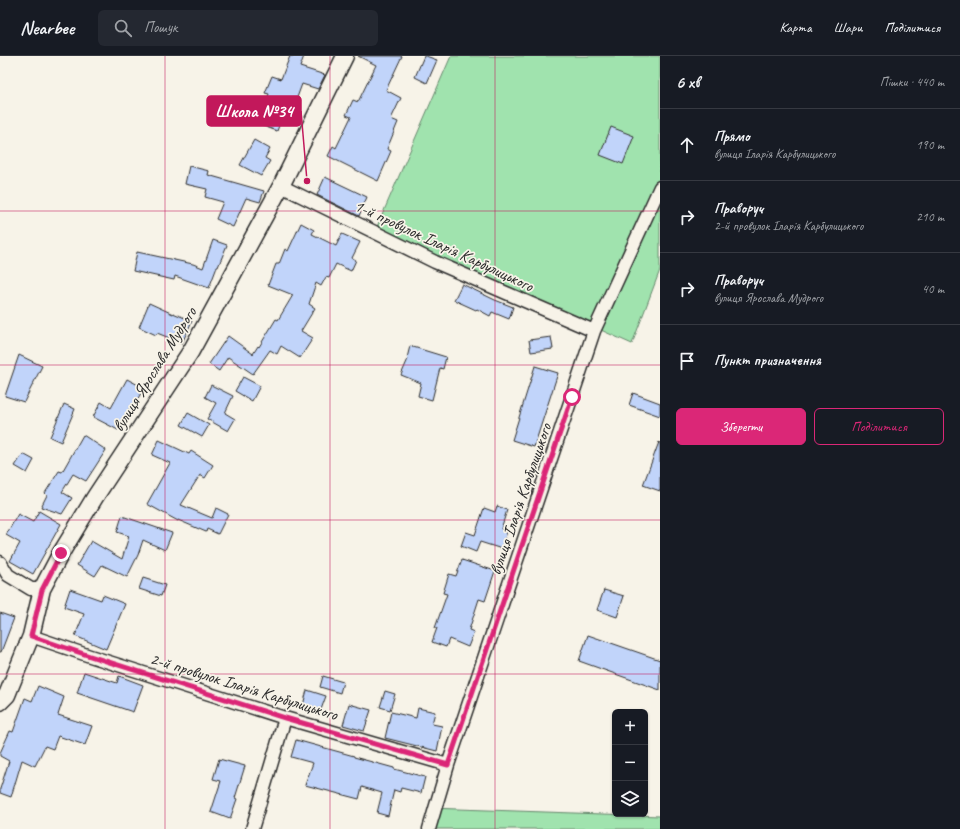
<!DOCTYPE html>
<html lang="uk">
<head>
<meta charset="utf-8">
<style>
	:root { --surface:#171b24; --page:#242831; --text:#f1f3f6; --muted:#9ea1a6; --line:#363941; --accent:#db2777 }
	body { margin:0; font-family:Caveat,sans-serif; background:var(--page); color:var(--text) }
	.controls { position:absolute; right:12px; bottom:12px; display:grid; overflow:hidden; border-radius:6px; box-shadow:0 1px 3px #0004 }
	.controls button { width:36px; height:36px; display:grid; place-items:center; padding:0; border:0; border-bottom:1px solid var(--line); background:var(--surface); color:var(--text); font:20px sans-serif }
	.stop { position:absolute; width:12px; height:12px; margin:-9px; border:3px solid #db2777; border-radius:50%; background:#fff }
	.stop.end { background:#db2777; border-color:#fff; box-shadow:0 1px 4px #0008 }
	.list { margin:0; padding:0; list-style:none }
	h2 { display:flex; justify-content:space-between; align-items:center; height:52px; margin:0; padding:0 16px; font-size:17px }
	h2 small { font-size:13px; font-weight:400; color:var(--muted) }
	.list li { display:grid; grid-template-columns:26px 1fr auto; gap:12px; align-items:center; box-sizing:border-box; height:72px; padding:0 16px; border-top:1px solid var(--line) }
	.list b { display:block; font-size:15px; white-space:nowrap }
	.list p { margin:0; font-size:13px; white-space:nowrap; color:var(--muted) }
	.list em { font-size:13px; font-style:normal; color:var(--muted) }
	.actions { display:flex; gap:8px; padding:12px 16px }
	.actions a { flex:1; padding:9px 0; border:1px solid var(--accent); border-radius:6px; text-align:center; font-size:14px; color:var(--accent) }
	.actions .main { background:var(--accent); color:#fff }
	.icon { flex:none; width:22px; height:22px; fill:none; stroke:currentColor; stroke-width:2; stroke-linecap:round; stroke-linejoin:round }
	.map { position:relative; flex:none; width:660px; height:773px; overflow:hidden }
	header { display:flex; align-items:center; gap:24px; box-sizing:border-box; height:56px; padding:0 20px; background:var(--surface); border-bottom:1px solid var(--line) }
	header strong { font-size:19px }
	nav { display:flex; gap:22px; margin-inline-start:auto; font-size:14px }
	.search { width:280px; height:36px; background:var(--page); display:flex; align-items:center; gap:10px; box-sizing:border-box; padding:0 14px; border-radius:6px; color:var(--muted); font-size:15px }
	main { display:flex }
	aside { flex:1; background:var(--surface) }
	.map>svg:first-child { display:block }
	.green { fill:#a0e3ae; stroke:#66876c }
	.building { fill:#c1d4fa; stroke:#2b2b2b }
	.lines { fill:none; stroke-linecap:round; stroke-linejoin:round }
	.street-casing { stroke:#2b2b2b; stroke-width:15 }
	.secondary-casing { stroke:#2b2b2b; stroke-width:19 }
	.street { stroke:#f7f3e8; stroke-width:12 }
	.secondary { stroke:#f7f3e8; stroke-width:16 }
	.route { stroke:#db2777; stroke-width:5 }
	.grid { fill:none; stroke:#c2185b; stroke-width:1; stroke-opacity:0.55 }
	.labels { text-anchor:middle; stroke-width:3.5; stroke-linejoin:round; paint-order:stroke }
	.street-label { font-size:17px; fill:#2b2b2b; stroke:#f7f3e8 }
	.leader { fill:none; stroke:#c2185b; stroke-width:1.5 }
	.callout-dot { fill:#c2185b; stroke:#f7f3e8; stroke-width:1.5 }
	.callout { fill:#c2185b; stroke:#c2185b; stroke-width:1.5 }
	.callout-label { font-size:18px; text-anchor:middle; font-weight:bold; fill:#fff }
</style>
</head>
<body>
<header>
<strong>Nearbee</strong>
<div class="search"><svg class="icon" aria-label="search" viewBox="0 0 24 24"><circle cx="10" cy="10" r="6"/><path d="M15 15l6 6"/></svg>Пошук</div>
<nav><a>Карта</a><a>Шари</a><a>Поділитися</a></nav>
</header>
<main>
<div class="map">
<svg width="660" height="773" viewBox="0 0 660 773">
	<rect width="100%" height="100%" fill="#f7f3e8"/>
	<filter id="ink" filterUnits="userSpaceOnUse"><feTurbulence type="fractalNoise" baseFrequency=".025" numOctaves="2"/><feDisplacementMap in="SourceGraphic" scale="8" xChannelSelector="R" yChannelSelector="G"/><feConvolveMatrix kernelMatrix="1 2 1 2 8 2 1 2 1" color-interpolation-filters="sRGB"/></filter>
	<g filter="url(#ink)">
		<!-- green -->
		<path class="green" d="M 451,0 L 660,0 L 660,214 L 632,288 L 376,173 Z
			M 429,752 L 660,760 L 660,773 L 423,773 Z"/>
		<!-- building -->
		<path class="building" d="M 290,0 L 304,0 L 300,11 L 325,19 L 318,33 L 302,28 L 295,47 L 288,45 L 277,75 L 258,68 L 269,38 L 265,37 L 272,20 L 281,23 Z
			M 358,0 L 402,0 L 386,34 L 401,42 L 391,63 L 398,66 L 387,93 L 391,95 L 378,125 L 328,100 L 333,90 L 336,92 L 351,61 L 346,59 L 353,44 L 358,46 L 376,9 Z
			M 424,0 L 426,0 L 437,4 L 427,27 L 415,21 Z
			M 611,71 L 634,80 L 623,108 L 600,99 Z
			M 254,84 L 270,93 L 265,102 L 270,105 L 261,120 L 240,109 Z
			M 189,110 L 209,115 L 208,119 L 264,135 L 260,146 L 246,142 L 233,171 L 216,163 L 223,146 L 205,141 L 207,133 L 185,128 Z
			M 325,121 L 367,141 L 359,160 L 317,139 Z
			M 301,167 L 314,174 L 312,178 L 336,190 L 342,178 L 360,186 L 352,202 L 356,204 L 351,215 L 336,208 L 329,222 L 326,221 L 321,230 L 316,227 L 309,248 L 315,252 L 301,275 L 313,282 L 300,302 L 281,290 L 277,298 L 270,294 L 253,318 L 228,301 L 219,315 L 209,308 L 228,280 L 253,298 L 258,290 L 259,291 L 276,263 L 278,264 L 293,239 L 268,229 L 276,208 L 279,208 L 285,193 L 288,195 Z
			M 213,184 L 227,189 L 218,211 L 217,211 L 209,232 L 175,220 L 174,224 L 133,215 L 137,196 L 193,208 L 203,212 Z
			M 462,228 L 495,244 L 513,251 L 509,263 L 492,256 L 490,260 L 477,253 L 476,254 L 454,244 Z
			M 149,247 L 173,258 L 173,257 L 192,265 L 182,287 L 157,277 L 156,279 L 139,271 Z
			M 551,281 L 553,293 L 531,296 L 529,284 Z
			M 410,290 L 446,301 L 443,313 L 440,312 L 432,344 L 418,340 L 421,327 L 401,319 L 408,303 L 407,302 Z
			M 19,299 L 42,310 L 24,346 L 5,340 Z
			M 535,310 L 558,317 L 534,391 L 512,384 Z
			M 243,321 L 260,330 L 252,345 L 235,335 Z
			M 127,323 L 144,332 L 133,351 L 131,350 L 118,374 L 93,361 L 101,346 L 111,352 Z
			M 211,329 L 233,340 L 225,357 L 235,363 L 228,375 L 207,363 L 216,347 L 205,341 Z
			M 633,337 L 660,347 L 660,360 L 629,349 Z
			M 64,348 L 75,353 L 61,386 L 50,381 Z
			M 188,357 L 209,369 L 202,381 L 181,369 Z
			M 83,379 L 106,394 L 86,425 L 73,418 L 62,436 L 72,442 L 62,458 L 41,451 L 47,439 L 45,437 L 59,415 L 62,416 Z
			M 159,384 L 189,398 L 191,395 L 213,409 L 205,422 L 200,419 L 181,449 L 212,462 L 216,452 L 228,458 L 218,478 L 207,473 L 206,476 L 178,464 L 178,465 L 147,448 L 170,407 L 152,399 Z
			M 659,386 L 660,387 L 660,435 L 643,429 Z
			M 23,398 L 34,404 L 27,417 L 15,410 Z
			M 497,450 L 507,454 L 501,473 L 507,475 L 502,493 L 480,486 L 476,496 L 461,490 L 466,476 L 475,479 L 484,452 L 495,456 Z
			M 39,455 L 61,468 L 33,518 L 10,505 L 20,487 L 6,479 L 18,458 L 33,466 Z
			M 122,460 L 172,477 L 165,494 L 143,484 L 138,499 L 127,521 L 102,509 L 95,520 L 77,509 L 91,485 L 122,503 L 129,480 L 117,476 Z
			M 462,504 L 495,515 L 485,545 L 479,543 L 469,574 L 474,576 L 468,591 L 449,583 L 446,591 L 432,586 L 437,572 L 435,572 L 447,538 L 443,537 L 449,518 L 456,520 Z
			M 143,522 L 165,529 L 161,540 L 139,533 Z
			M 70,533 L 101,544 L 103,539 L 125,548 L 106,593 L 75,580 L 84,558 L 64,551 Z
			M 604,534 L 624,540 L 617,561 L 597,554 Z
			M 0,557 L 14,562 L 1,596 L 0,596 Z
			M 588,579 L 660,604 L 660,634 L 579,605 Z
			M 84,616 L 117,627 L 119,620 L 143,629 L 133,656 L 77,637 Z
			M 323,620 L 343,626 L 340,637 L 320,631 Z
			M 38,630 L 64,641 L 58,659 L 92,670 L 85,689 L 58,680 L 53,693 L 45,690 L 35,710 L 22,704 L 11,741 L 0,737 L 0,733 L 9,705 L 0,700 L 0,697 L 10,675 L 13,676 L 25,642 L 32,645 Z
			M 307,634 L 326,640 L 319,659 L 302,653 Z
			M 385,635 L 395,638 L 390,654 L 380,651 Z
			M 349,648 L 371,654 L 364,675 L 343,669 Z
			M 418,652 L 435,656 L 432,668 L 442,670 L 437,695 L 385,682 L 391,656 L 416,662 Z
			M 296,684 L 354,700 L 354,701 L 394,712 L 394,713 L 425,721 L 421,737 L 401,732 L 400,736 L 394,734 L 388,760 L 377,757 L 382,737 L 362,731 L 359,743 L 305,729 L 313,707 L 291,701 Z
			M 219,703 L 245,710 L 235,742 L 237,743 L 230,763 L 211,756 L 221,725 L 213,723 Z"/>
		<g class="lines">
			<defs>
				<path id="street" d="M 281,130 L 435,206 L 594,275
					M 0,506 L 8,519 L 31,533 L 42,533
					M 31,580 L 90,600 L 285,662 L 448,709
					M 252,773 L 285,662
					M 429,773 L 448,709 L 594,275 L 660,131"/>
				<path id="secondary" d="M 0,646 L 7,639 L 31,580 L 42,533 L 61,497 L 95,441 L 191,295 L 281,130 L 345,0"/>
			</defs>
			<!-- street casing -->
			<use href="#street" class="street-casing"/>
			<!-- secondary casing -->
			<use href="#secondary" class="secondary-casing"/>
			<!-- street -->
			<use href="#street" class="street"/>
			<!-- secondary -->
			<use href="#secondary" class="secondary"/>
		</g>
	</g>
	<g class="lines" filter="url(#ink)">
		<!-- route -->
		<path class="route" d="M 61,497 L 42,534 L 31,580 L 90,600 L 285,662 L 448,709 L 572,341"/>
	</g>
	<!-- grid -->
	<path class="grid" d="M 165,0 L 165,773M 330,0 L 330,773M 495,0 L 495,773M 0,155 L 660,155M 0,309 L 660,309M 0,464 L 660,464M 0,618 L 660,618"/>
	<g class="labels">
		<!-- street labels -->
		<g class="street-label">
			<text transform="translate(444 189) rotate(25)" y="6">1-й провулок Іларія Карбулицького</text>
			<text transform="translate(154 313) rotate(-58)" y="6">вулиця Ярослава Мудрого</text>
			<text transform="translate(520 443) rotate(-71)" y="6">вулиця Іларія Карбулицького</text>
			<text transform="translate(244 630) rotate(17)" y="6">2-й провулок Іларія Карбулицького</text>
		</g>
	</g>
	<!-- callouts -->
	<path class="leader" d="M307 125L301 55"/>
	<circle class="callout-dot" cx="307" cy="125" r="4"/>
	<rect class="callout" x="207" y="40" width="94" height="30" rx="4"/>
	<g class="callout-label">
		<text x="254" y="61">Школа №34</text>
	</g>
</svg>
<div class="controls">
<button>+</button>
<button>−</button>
<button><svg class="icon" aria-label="layers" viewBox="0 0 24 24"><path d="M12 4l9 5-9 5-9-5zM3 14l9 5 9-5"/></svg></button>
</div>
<div class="stop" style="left:572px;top:341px"></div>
<div class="stop end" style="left:61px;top:497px"></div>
</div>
<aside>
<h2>6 хв<small>Пішки · 440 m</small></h2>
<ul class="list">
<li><svg class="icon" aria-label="ahead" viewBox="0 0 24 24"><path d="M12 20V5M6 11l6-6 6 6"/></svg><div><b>Прямо</b><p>вулиця Іларія Карбулицького</p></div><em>190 m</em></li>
<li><svg class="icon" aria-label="right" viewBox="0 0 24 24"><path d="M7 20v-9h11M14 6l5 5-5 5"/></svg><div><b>Праворуч</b><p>2-й провулок Іларія Карбулицького</p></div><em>210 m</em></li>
<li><svg class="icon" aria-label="right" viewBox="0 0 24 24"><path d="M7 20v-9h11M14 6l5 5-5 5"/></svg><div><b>Праворуч</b><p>вулиця Ярослава Мудрого</p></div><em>40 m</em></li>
<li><svg class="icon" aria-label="arrive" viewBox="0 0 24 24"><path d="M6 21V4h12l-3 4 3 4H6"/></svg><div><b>Пункт призначення</b></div></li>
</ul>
<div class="actions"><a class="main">Зберегти</a><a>Поділитися</a></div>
</aside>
</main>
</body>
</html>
